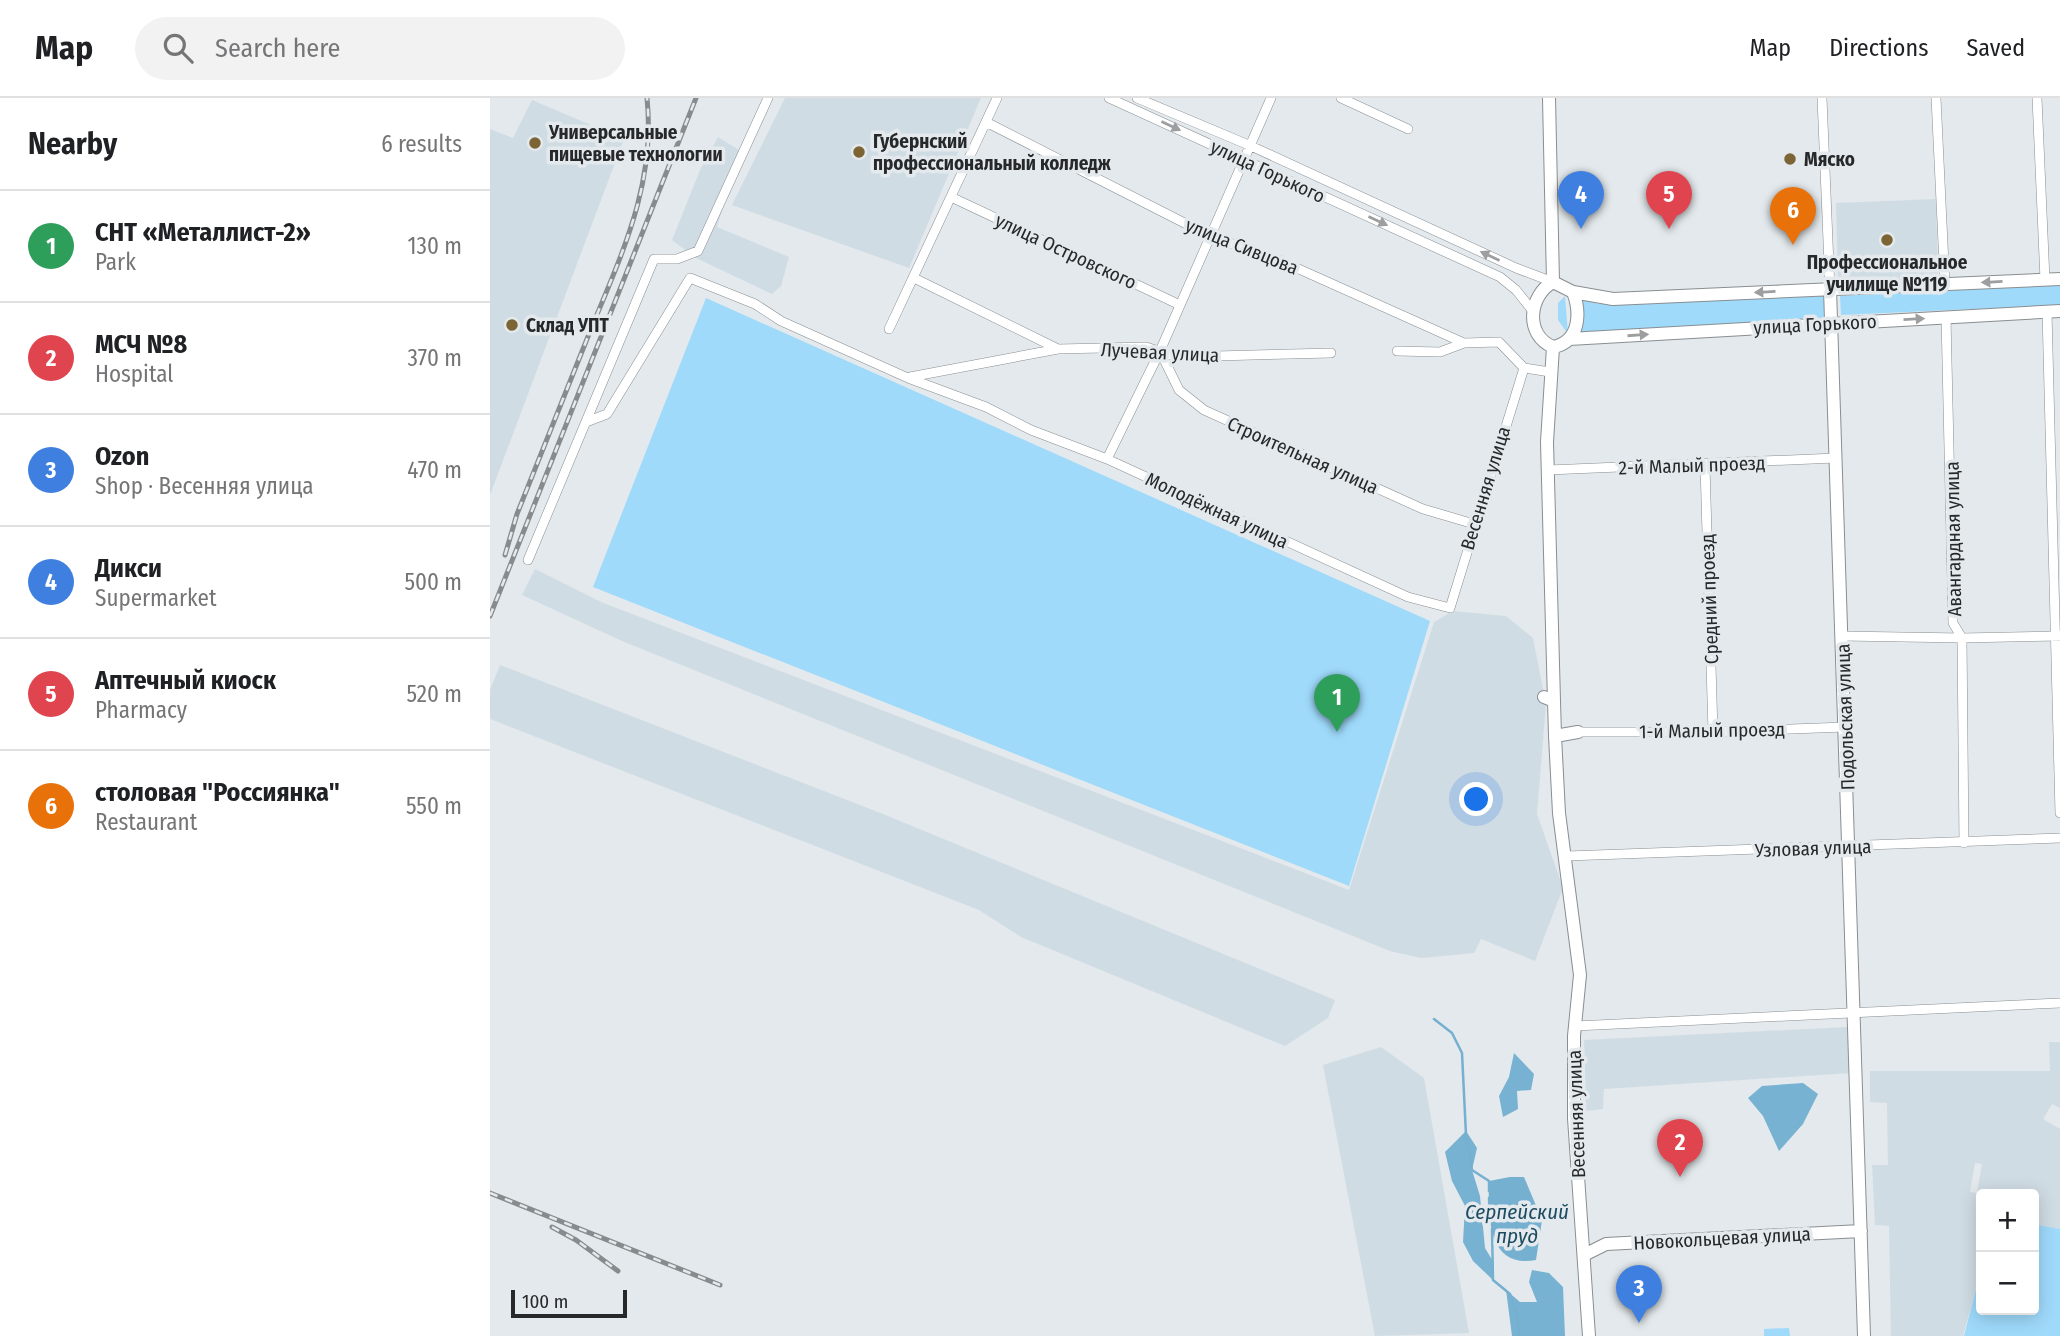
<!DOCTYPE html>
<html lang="en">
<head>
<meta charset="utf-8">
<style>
	:root { --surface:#fff; --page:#f2f2f2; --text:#202124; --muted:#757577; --line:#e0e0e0; --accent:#7c6434 }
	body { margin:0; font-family:"Fira Sans Condensed",sans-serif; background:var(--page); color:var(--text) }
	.controls { position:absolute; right:21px; bottom:21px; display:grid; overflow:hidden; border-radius:7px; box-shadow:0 4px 18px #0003 }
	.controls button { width:63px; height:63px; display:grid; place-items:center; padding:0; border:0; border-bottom:2px solid var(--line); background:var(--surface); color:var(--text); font:35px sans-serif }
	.scale { position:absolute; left:21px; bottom:18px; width:116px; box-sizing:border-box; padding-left:7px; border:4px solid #26282a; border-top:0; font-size:19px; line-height:24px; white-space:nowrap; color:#26282a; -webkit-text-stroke:5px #e3e9ec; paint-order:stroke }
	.you { position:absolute; left:987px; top:702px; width:24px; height:24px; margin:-18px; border:5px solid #fff; border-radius:50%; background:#1a73e8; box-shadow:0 0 0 10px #1a73e833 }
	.badge { display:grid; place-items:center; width:46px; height:46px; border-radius:50%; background:var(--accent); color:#fff; font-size:23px; font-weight:700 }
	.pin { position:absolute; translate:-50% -58px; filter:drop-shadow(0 2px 4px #0008) }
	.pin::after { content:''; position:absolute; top:37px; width:24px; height:21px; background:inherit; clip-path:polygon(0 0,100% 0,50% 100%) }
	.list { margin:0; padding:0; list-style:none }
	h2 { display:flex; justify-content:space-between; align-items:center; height:91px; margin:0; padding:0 28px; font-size:30px }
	h2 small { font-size:23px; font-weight:400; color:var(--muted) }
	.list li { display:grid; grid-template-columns:46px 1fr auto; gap:21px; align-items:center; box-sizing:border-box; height:112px; padding:0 28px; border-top:2px solid var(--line) }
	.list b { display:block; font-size:26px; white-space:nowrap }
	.list p { margin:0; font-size:23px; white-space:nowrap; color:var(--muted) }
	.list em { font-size:23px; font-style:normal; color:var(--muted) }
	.icon { flex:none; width:38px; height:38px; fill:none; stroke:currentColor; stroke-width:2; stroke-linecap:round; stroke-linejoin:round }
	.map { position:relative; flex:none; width:1570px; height:1238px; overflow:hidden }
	header { display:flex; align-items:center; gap:42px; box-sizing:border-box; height:98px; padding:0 35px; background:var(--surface); border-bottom:2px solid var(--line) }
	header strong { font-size:33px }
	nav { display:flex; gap:38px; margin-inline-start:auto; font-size:24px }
	.search { width:490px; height:63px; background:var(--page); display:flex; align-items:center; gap:18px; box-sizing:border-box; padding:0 24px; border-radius:38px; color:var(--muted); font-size:26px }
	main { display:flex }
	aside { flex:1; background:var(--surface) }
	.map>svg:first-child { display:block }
	.built { fill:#d0dce4; fill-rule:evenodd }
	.green { fill:#9fdafb }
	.forest { fill:#77b2d2 }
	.water { fill:#75b0d0 }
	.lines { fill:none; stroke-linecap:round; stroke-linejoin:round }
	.stream { stroke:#75b0d0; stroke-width:2.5 }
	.street-casing { stroke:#898e91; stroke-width:10 }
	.secondary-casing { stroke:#898e91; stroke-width:14 }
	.street { stroke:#fff; stroke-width:9 }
	.secondary { stroke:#fff; stroke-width:12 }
	.rail-casing { stroke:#878b8e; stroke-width:5 }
	.rail { stroke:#e3e9ec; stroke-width:2.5; stroke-dasharray:8; stroke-linecap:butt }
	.oneway { fill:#9d9e9f }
	.poi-dot { fill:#7c6434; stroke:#e3e9ec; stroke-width:2.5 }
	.labels { text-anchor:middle; stroke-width:7; stroke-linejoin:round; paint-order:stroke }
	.poi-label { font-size:19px; font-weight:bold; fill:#26282a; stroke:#e3e9ec; text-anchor:start }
	.street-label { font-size:19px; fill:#26282a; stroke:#e3e9ec }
	.water-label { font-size:21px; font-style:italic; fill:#1c4b62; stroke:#e3e9ec }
</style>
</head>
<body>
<header>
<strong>Map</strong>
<div class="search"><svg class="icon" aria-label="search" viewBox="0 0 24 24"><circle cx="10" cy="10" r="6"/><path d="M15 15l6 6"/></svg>Search here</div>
<nav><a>Map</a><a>Directions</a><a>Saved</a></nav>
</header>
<main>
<aside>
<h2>Nearby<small>6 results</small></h2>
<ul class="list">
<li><span class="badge" style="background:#2e9e5b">1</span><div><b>СНТ «Металлист-2»</b><p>Park</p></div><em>130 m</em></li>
<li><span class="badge" style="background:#e0444e">2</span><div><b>МСЧ №8</b><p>Hospital</p></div><em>370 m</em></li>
<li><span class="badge" style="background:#3f7fe0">3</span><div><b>Ozon</b><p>Shop · Весенняя улица</p></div><em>470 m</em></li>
<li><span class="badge" style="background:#3f7fe0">4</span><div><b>Дикси</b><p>Supermarket</p></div><em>500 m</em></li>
<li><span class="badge" style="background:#e0444e">5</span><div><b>Аптечный киоск</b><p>Pharmacy</p></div><em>520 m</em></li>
<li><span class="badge" style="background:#e8710a">6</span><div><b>столовая &quot;Россиянка&quot;</b><p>Restaurant</p></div><em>550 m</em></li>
</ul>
</aside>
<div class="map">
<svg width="1570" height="1238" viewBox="0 0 1570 1238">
	<rect width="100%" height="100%" fill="#e3e9ec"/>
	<!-- built -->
	<path class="built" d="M 295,0 L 491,0 L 419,170 L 242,107 Z
		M 42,2 L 134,41 L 0,397 L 0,31 L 23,40 Z
		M 228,39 L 257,57 L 235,103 L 227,129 L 299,159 L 291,188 L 282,196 L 206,160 L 182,142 L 210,72 Z
		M 1446,101 L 1448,179 L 1348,182 L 1346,105 Z
		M 45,471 L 111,504 L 859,792 L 944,524 L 963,513 L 1016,518 L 1043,540 L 1056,606 L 1047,716 L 1073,790 L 1045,863 L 991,841 L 984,855 L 931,860 L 900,853 L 132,543 L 32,497 Z
		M 10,567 L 388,714 L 845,902 L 838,920 L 795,948 L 531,839 L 489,812 L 0,621 L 0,592 Z
		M 1357,929 L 1361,975 L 1114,991 L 1113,1011 L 1096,1013 L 1094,942 Z
		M 1559,944 L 1570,944 L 1570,1010 L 1562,1006 L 1553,1021 L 1570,1031 L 1570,1131 L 1547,1128 L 1544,1146 L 1544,1096 L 1491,1096 L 1491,1171 L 1473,1238 L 1401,1238 L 1399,1128 L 1385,1127 L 1382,1067 L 1398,1067 L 1397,1005 L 1380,1004 L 1380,973 L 1560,973 ZM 1485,1065 L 1492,1066 L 1487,1095 L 1480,1094 Z
		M 891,949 L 934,980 L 979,1235 L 885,1238 L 833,967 Z"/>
	<!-- green -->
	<path class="green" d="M 1570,187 L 1570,207 L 1351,217 L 1350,198 Z
		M 1075,198 L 1078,236 L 1068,222 L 1068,205 Z
		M 1079,198 L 1109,206 L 1337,198 L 1338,219 L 1082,237 Z
		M 216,200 L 940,523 L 859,788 L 103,489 Z
		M 1547,1127 L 1570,1131 L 1570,1238 L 1474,1238 L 1491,1171 L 1491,1212 L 1544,1212 L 1544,1146 Z
		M 1299,1230 L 1300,1238 L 1274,1238 L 1274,1231 Z"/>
	<!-- forest -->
	<path class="forest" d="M 1024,955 L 1044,976 L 1041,992 L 1027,993 L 1028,1011 L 1013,1019 L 1009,998 L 1019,979 Z
		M 1313,985 L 1328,996 L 1313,1026 L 1289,1053 L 1273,1018 L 1258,1000 L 1272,988 Z
		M 976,1033 L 987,1050 L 982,1072 L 990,1098 L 995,1150 L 1004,1165 L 1003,1182 L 983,1163 L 973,1144 L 975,1108 L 962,1083 L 955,1054 Z
		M 1042,1172 L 1059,1175 L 1073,1189 L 1075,1238 L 1022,1238 L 1016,1192 L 1030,1204 L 1047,1204 L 1039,1184 Z"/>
	<!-- water -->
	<path class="water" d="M 1020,1079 L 1034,1079 L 1052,1122 L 1046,1162 C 997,1171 998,1118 999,1083 Z"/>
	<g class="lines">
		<!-- stream -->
		<path class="stream" d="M 944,921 L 962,935 L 972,955 L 976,1037 L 982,1072 L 999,1083 L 999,1093
			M 999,1100 L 1000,1121
			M 1002,1131 L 1003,1182 L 1020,1196 L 1027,1216 L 1029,1238"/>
		<defs>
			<path id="street" d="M 619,0 L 1010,179 L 1026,192 L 1042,212
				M 647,0 L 761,48 L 1026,170 L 1063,184
				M 851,0 L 918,31
				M 1332,0 L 1340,191
				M 1446,0 L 1455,187
				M 1547,0 L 1555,182
				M 496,24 L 720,138 L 791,163 L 974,245
				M 461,99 L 690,207
				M 424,180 L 568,251
				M 1557,214 L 1570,715
				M 1456,219 L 1463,525 L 1472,540 L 1474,745
				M 399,231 L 507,0
				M 670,253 L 689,292 L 714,312 L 933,411 L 984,426
				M 907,253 L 950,254 L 974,245 L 1009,244 L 1034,270 L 1060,274
				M 420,279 L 568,251 L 656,249 L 688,259 L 841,255
				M 96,324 L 117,316 L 200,180 L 265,206 L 291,223 L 418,280 L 496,309 L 541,332 L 617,361 L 918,499 L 960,510 L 1034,270
				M 617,361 L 670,253 L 781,0
				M 1215,368 L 1223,634
				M 1058,372 L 1346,360
				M 38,462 L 164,161 L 187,161 L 208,153 L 278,0
				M 1352,538 L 1472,540 L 1570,538
				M 1088,634 L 1223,634 L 1355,629
				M 1077,758 L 1570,740
				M 1085,928 L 1570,905"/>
			<path id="secondary" d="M 1059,0 L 1063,184
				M 1063,184 L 1083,194 C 1091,215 1090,244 1063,249 C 1034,237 1039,197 1063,184 Z
				M 1340,191 L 1374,1238
				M 1083,194 L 1123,201 L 1570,181
				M 1079,241 L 1570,213
				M 1063,249 L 1057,344 L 1064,603
				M 1054,599 L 1064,603 L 1065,638 L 1088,634
				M 1065,638 L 1069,715 L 1090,877 L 1084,938 L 1084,1020 L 1099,1238
				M 1094,1157 L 1116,1146 L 1371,1133"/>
		</defs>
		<!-- street casing -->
		<use href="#street" class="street-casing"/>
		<!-- secondary casing -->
		<use href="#secondary" class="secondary-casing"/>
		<!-- street -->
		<use href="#street" class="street"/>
		<!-- secondary -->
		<use href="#secondary" class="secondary"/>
		<defs>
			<path id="rail" d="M 15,457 L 27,416 C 51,356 75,296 99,236 C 131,157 166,88 157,0
				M 0,518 L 206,0
				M 0,1095 L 230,1187
				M 62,1129 L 86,1142 L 128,1173"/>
		</defs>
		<!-- rail casing -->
		<use href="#rail" class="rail-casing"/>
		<!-- rail -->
		<use href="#rail" class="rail"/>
	</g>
	<!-- one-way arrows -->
	<defs><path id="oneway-solid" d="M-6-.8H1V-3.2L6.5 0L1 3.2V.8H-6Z" transform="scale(1.75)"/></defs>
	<g class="oneway">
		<use href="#oneway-solid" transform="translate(681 28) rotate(25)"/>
		<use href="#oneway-solid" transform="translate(888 123) rotate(25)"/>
		<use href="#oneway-solid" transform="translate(1000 158) rotate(-155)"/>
		<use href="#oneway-solid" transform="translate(1502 184) rotate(177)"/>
		<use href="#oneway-solid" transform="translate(1275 194) rotate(177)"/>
		<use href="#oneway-solid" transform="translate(1424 221) rotate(-3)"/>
		<use href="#oneway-solid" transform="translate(1148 237) rotate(-4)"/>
	</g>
	<!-- markers -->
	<g class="poi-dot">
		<circle cx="45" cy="45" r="7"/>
		<circle cx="369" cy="54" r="7"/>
		<circle cx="1300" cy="61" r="7"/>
		<circle cx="1397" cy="142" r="7"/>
		<circle cx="22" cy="227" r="7"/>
	</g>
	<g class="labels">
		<!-- poi labels -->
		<g class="poi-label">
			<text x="59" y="41">Универсальные<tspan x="59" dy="22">пищевые технологии</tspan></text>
			<text x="383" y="50">Губернский<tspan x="383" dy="22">профессиональный колледж</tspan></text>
			<text x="1314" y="68">Мяско</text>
			<text x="1397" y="171" text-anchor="middle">Профессиональное<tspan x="1397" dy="22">училище №119</tspan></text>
			<text x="36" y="234">Склад УПТ</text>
		</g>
		<!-- street labels -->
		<g class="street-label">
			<text transform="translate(778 73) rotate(25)" y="7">улица Горького</text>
			<text transform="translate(752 148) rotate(22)" y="7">улица Сивцова</text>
			<text transform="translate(576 153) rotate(25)" y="7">улица Островского</text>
			<text transform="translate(1325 226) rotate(-3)" y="7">улица Горького</text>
			<text transform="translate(670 254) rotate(3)" y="7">Лучевая улица</text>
			<text transform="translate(813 357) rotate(24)" y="7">Строительная улица</text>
			<text transform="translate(1202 367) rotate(-2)" y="7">2-й Малый проезд</text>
			<text transform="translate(995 390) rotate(-73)" y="7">Весенняя улица</text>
			<text transform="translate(727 412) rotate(25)" y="7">Молодёжная улица</text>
			<text transform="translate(1463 441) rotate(-91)" y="7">Авангардная улица</text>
			<text transform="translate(1219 501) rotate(-92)" y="7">Средний проезд</text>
			<text transform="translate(1355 619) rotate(-92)" y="7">Подольская улица</text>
			<text transform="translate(1222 632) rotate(-1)" y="7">1-й Малый проезд</text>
			<text transform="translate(1323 750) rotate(-2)" y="7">Узловая улица</text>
			<text transform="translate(1086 1016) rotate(-92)" y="7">Весенняя улица</text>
			<text transform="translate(1232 1140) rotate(-3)" y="7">Новокольцевая улица</text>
		</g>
		<!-- water labels -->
		<g class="water-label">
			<text x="1027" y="1121">Серпейский<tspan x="1027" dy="24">пруд</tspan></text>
		</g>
	</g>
</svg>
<div class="controls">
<button>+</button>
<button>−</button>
</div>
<div class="scale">100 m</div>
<div class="you"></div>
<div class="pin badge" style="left:847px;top:634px;background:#2e9e5b">1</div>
<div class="pin badge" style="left:1190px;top:1079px;background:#e0444e">2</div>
<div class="pin badge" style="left:1149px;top:1225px;background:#3f7fe0">3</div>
<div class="pin badge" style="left:1091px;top:131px;background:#3f7fe0">4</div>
<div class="pin badge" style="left:1179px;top:131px;background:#e0444e">5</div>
<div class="pin badge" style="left:1303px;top:147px;background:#e8710a">6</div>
</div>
</main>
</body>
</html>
